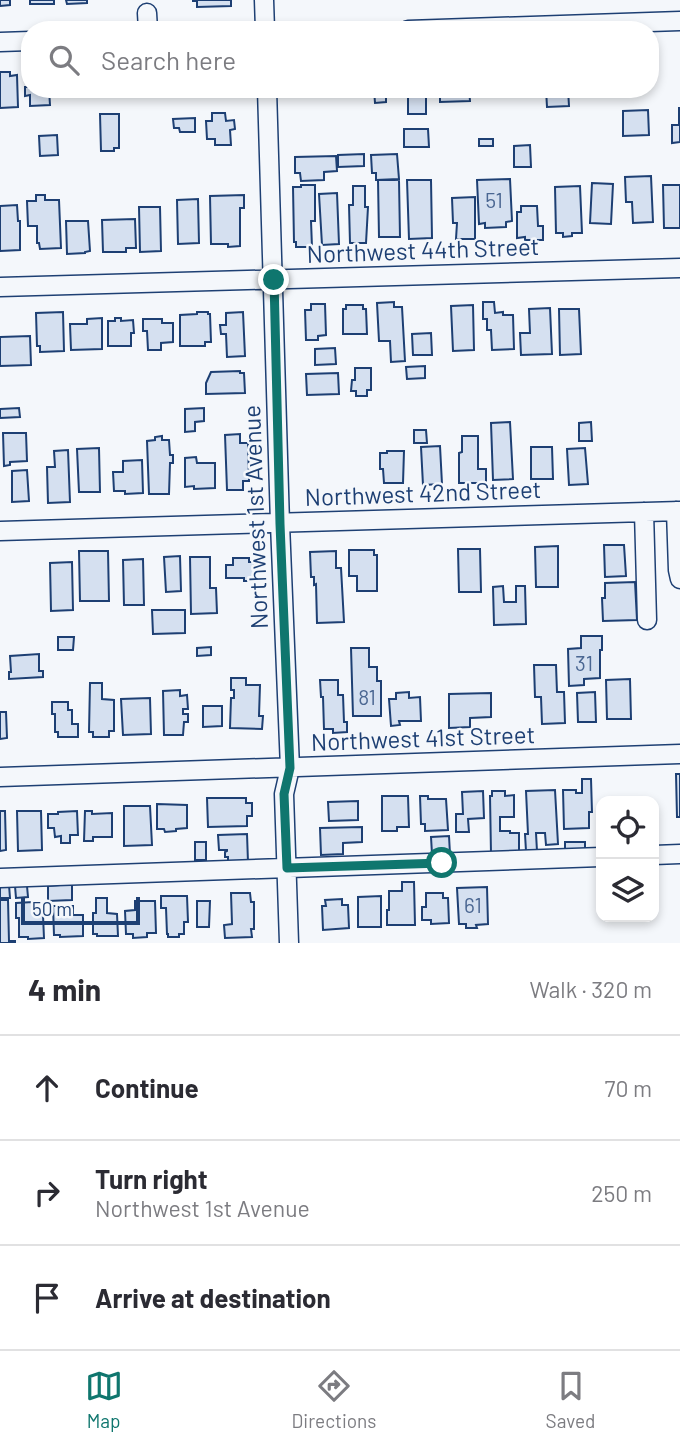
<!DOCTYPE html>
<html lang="en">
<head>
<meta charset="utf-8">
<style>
	:root { --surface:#fff; --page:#f2f2f3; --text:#2b2b33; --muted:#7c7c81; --line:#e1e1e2; --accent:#0f766e }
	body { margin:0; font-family:Barlow,sans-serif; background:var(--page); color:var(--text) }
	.controls { position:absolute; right:21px; bottom:21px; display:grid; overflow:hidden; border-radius:14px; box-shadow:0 4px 10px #0003 }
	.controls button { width:63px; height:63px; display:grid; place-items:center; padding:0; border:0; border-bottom:2px solid var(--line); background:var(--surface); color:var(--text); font:35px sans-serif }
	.scale { position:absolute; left:21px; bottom:18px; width:119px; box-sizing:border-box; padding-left:7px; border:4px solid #1d3f73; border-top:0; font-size:19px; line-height:24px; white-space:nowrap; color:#1d3f73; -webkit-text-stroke:5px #f4f7fb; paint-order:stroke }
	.stop { position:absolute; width:21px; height:21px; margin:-16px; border:5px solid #0f766e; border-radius:50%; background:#fff }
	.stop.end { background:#0f766e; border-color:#fff; box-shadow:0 2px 7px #0008 }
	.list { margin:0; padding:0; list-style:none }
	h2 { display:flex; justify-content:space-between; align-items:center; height:91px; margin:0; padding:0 28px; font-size:30px }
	h2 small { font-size:23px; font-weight:400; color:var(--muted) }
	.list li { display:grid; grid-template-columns:46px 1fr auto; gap:21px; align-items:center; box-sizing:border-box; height:105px; padding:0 28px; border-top:2px solid var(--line) }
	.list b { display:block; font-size:26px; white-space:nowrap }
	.list p { margin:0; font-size:23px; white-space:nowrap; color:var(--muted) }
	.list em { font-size:23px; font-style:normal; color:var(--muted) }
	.icon { flex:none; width:38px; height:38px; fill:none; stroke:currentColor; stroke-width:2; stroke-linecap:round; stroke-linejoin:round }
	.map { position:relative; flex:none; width:680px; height:943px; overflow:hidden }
	.search { position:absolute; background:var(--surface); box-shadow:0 4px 10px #0003; left:21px; right:21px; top:21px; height:77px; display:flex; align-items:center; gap:18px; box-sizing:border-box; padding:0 24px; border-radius:28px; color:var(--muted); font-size:26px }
	.sheet { height:406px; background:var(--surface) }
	nav { display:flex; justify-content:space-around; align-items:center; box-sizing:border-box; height:98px; border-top:2px solid var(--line); background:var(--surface); font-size:19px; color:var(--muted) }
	nav a { display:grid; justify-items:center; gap:4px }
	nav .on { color:var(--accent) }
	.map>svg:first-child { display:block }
	.building { fill:#d5e0f0; stroke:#1d3f73; stroke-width:2 }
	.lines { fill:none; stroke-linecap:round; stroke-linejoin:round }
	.minor-casing { stroke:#1d3f73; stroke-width:21 }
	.minor { stroke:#f4f7fb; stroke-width:18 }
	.route { stroke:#0f766e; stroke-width:9 }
	.labels { text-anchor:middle; stroke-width:5; stroke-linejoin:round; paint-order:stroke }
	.number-label { font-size:21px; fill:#4b6792 }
	.street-label { font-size:24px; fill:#1d3f73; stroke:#f4f7fb }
</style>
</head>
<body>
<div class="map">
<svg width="680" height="943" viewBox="0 0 680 943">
	<rect width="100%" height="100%" fill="#f4f7fb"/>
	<!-- building -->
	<path class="building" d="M 0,0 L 10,0 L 10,5 L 0,6 Z
		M 30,0 L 54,0 L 54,4 L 30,4 Z
		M 66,0 L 87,0 L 87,3 L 67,4 Z
		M 193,0 L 231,0 L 231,6 L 197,7 L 197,1 L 193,1 Z
		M 0,72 L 10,72 L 10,76 L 17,75 L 18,107 L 0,108 Z
		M 29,74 L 30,89 L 49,89 L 50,105 L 30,106 L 30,95 L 25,96 L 25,87 L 30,87 Z
		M 298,89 L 325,89 L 325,97 L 298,97 Z
		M 374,89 L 397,89 L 397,95 L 386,96 L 386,102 L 375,103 Z
		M 408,89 L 426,89 L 426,114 L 408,114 Z
		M 440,89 L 469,89 L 470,101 L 440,102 Z
		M 546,89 L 568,89 L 569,106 L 547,107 Z
		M 679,108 L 680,108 L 680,142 L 672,143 L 672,125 L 679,125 Z
		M 648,110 L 649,135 L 623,136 L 623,111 Z
		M 212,113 L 225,113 L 226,121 L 234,120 L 235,129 L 230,130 L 231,145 L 215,145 L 215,139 L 207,139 L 206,121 L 212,121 Z
		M 100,114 L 119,114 L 119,148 L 114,148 L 114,151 L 101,151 Z
		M 195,118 L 195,132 L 180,132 L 179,128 L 174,128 L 173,119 Z
		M 404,129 L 428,129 L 429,147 L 404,147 Z
		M 57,135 L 58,155 L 40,156 L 39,136 Z
		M 479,139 L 493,139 L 493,146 L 479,146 Z
		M 530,145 L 531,167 L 514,167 L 514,146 Z
		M 364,154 L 364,166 L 338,167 L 338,155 Z
		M 397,154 L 399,179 L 376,180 L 376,173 L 372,173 L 371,155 Z
		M 336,156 L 337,171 L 324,172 L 324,180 L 301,181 L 300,173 L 295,173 L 295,157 Z
		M 651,176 L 653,222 L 633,223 L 632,202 L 626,202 L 625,177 Z
		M 510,179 L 512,221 L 506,222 L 506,227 L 485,228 L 485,223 L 479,224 L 477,180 Z
		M 378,180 L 399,180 L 400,237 L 379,237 Z
		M 407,180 L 431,180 L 432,238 L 409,239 Z
		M 592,183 L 613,184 L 611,224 L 590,223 Z
		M 301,185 L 315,185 L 315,221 L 311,221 L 312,247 L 296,247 L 296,242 L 294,242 L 293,187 L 301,187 Z
		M 663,185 L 680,185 L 680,228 L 664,228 Z
		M 353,186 L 365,186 L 365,207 L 368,207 L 366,243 L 350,243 L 349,205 L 353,205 Z
		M 580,186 L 582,233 L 572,233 L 572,236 L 563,237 L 563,233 L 556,233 L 555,187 Z
		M 337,193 L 339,244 L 322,245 L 319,194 Z
		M 36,195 L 45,195 L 45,200 L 59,200 L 61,248 L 40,249 L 39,243 L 37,243 L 37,226 L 28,226 L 27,201 L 36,201 Z
		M 244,195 L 244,208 L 240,208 L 240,246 L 228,247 L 228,244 L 211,244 L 210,196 Z
		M 475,197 L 475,239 L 456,239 L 457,223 L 453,223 L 452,198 Z
		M 198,199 L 199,243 L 178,244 L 177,200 Z
		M 17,205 L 18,221 L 20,221 L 20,250 L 0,251 L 0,206 Z
		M 521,206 L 537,206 L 538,226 L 543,226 L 543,240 L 525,240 L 525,237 L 517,238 L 517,212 L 521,212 Z
		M 139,207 L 160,207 L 161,251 L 140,252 Z
		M 135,219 L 136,248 L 126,248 L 126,252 L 103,252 L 102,220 Z
		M 66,221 L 88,221 L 90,251 L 85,252 L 85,253 L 67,254 Z
		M 394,302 L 394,307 L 402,307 L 405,361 L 391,362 L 390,341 L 379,341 L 377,303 Z
		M 483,302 L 494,302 L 495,313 L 503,312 L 503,315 L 513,315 L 514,349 L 492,350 L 491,330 L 487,330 L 487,319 L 483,319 Z
		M 311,304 L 325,304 L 326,335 L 318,336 L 318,340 L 306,340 L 305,310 L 311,310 Z
		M 346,305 L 363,305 L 363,309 L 366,309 L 367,334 L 343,334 L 343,309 L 346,309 Z
		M 473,305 L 474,350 L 453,351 L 451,306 Z
		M 550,308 L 552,354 L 521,355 L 520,333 L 530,333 L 529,309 Z
		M 559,309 L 579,309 L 581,354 L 560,355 Z
		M 63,312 L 64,351 L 40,352 L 40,346 L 37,346 L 36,313 Z
		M 197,312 L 208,312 L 208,314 L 210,314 L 211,342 L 205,342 L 205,346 L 180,346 L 180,315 L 197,314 Z
		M 243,312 L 245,356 L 227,357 L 226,334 L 221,334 L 220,325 L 226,325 L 226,313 Z
		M 102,318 L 102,349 L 71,350 L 70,324 L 87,324 L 87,319 Z
		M 115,318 L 121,318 L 121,321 L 133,320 L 134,333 L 131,333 L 131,346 L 108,346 L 108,321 L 115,321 Z
		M 143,319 L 162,319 L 162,323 L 173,323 L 173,342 L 161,343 L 161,350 L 148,350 L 147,331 L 143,331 Z
		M 431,333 L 432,355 L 413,355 L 412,334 Z
		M 30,336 L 31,365 L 0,366 L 0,337 Z
		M 335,348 L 336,364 L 315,365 L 315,349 Z
		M 425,366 L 425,378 L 407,379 L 406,367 Z
		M 355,368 L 371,368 L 371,390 L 367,390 L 367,396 L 356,396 L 356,391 L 351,391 L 352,380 L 355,380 Z
		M 240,371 L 240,373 L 244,373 L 245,393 L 206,394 L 206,383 L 211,372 Z
		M 338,373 L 339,394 L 307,395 L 306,374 Z
		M 19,408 L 20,417 L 0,418 L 0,409 Z
		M 204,408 L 204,421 L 195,422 L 195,431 L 185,432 L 185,409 Z
		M 510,422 L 513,479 L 493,480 L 491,423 Z
		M 591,422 L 592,441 L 579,441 L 579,423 Z
		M 414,430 L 426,430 L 427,443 L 414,443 Z
		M 3,433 L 26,433 L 27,461 L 10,462 L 10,465 L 4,466 Z
		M 240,434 L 240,443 L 248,443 L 249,481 L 243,481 L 243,490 L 227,490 L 225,435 Z
		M 162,436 L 162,440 L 169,440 L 170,455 L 173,455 L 173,463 L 170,463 L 169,494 L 149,494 L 147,441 L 155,440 L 155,437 Z
		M 462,436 L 478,436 L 478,469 L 486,469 L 486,483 L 459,483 L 459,453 L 462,452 Z
		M 440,446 L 442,484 L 423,485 L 421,447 Z
		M 531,447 L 552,447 L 553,479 L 531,479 Z
		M 99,448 L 100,492 L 79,492 L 77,449 Z
		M 585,448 L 588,484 L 569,485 L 567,449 Z
		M 68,450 L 70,502 L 48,503 L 47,467 L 55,467 L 54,451 Z
		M 387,451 L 404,451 L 403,483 L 384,483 L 383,469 L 380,469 L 380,453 L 387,453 Z
		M 196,457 L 197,463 L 215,463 L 215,488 L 194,489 L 194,486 L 185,487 L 185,458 Z
		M 142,460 L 143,493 L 125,494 L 125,491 L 114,491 L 113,472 L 123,472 L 123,461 Z
		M 27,470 L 29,501 L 12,502 L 12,471 Z
		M 604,545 L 624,545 L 626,576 L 605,577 Z
		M 558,546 L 558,587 L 536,587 L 535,547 Z
		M 458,549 L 480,549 L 481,592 L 459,592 Z
		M 349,550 L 374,550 L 374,555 L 377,555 L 377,591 L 357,591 L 357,576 L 349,576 Z
		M 79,551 L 108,551 L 109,601 L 80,601 Z
		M 336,551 L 336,568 L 341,568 L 344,622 L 317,623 L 316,584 L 314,585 L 314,577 L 311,577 L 310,552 Z
		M 180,556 L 181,591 L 166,592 L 164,557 Z
		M 190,557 L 210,557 L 210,588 L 216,588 L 217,613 L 191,614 Z
		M 233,558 L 249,558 L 249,562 L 254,562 L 254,581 L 244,581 L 244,578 L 226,578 L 226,565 L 233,565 Z
		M 143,559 L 144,605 L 124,605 L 123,560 Z
		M 72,562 L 73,610 L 51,611 L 50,563 Z
		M 635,582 L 637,620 L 603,621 L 602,598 L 605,598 L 605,583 Z
		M 503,586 L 504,602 L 516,602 L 516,586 L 525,586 L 526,624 L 494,625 L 493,587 Z
		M 152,610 L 185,610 L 185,633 L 153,634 Z
		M 581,636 L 602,636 L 602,650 L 600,650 L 600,678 L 584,679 L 584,685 L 569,686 L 568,649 L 581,648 Z
		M 58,637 L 74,637 L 73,650 L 58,650 Z
		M 211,647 L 211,655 L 197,656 L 197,648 Z
		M 351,648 L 369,648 L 369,667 L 377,667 L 377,681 L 381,681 L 381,716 L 353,716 Z
		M 39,654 L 39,671 L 43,671 L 43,677 L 9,679 L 9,672 L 11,672 L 10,656 Z
		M 534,665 L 556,665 L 557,692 L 564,692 L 565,723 L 542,724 L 541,697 L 535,697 Z
		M 231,678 L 246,678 L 246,685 L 260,685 L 259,716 L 263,716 L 262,729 L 230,728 L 231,698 L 234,698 L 234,690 L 231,690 Z
		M 630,679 L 631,719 L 607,719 L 606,680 Z
		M 320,680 L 338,680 L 338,695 L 343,695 L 344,722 L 347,722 L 347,732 L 333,733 L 333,729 L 324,729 L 323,697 L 321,697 Z
		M 90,683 L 102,683 L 102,699 L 114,700 L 114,731 L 109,731 L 109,737 L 93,737 L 93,732 L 89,732 Z
		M 180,690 L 180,696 L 187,695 L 188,709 L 183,709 L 183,714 L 188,714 L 188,722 L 184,722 L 183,735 L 164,735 L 163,691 Z
		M 409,692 L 409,698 L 420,697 L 421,721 L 399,721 L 400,725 L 391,726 L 389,699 L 396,699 L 396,693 Z
		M 595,692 L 596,722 L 578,722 L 577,693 Z
		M 491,693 L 491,717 L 470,718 L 470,727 L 449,728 L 449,694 Z
		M 150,698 L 151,734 L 123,735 L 121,699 Z
		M 52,702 L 68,702 L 68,710 L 72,710 L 72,724 L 78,724 L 78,737 L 58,737 L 58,732 L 55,732 L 55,714 L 52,714 Z
		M 203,706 L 222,706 L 222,726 L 203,727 Z
		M 0,712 L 6,712 L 7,738 L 0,739 Z
		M 676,774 L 680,774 L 680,817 L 677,817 Z
		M 582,779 L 591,779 L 592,812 L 589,812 L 589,828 L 564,829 L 563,790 L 576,790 L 576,793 L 582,793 Z
		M 555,790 L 558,844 L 546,845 L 545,833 L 536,833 L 537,851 L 526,851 L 525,834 L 528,834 L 526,791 Z
		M 483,791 L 484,818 L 468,819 L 469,832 L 456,832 L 456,814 L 463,814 L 462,792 Z
		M 492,791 L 505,791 L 505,796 L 514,795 L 514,817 L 500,817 L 500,831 L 510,831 L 510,833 L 519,833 L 519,853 L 491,854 L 490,796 L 492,796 Z
		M 382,796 L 408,796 L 409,827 L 397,827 L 397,831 L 382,831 Z
		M 420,796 L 428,796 L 428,799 L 446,799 L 448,830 L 425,831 L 425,824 L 421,824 Z
		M 207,798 L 246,798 L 246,803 L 252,803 L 252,816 L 247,816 L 247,826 L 208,827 Z
		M 358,801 L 358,820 L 329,821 L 328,802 Z
		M 157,804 L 187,805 L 187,828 L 176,829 L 176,831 L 165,832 L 164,829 L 157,829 Z
		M 124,806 L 150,806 L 152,845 L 124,846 Z
		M 0,811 L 5,811 L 6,850 L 0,851 Z
		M 17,811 L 41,811 L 42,850 L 18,851 Z
		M 77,811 L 78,835 L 70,835 L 70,843 L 61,843 L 61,836 L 55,837 L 54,828 L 48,828 L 48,814 L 58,814 L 58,812 Z
		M 85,811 L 92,811 L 92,814 L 112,813 L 112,837 L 93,837 L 93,841 L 84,841 Z
		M 362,827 L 362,842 L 343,843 L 343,854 L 321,855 L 320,828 Z
		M 247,834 L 248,862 L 228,863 L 228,857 L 225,857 L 225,852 L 227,851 L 227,850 L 219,850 L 218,835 Z
		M 449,836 L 450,854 L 432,854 L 431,837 Z
		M 195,842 L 206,842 L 206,860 L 195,860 Z
		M 565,842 L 585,842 L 585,853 L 565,853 Z
		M 402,882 L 414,882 L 415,925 L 387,925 L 387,910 L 389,910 L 389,891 L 402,891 Z
		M 72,884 L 72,900 L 48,901 L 48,886 Z
		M 0,885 L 9,885 L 10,898 L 0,898 Z
		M 15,886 L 27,886 L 28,897 L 16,898 Z
		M 487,887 L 488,924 L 476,925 L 477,928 L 466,928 L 466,924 L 459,924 L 457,888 Z
		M 231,893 L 250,893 L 251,902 L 254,902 L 254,929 L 251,929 L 252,937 L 225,938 L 224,925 L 232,924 Z
		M 426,893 L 443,893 L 443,898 L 448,898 L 449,923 L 431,924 L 431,920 L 422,920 L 422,907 L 426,907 Z
		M 161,896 L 187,896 L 188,922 L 184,922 L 184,934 L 179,934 L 179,937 L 168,937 L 168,934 L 167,934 L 166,908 L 161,908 Z
		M 381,896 L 381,927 L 358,927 L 358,897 Z
		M 96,898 L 107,898 L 107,913 L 117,914 L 118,936 L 97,936 L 97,934 L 93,934 L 93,913 L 96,913 Z
		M 342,899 L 342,905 L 348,905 L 349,928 L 323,930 L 322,906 L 326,906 L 325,900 Z
		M 0,900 L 8,900 L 9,941 L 15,941 L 15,943 L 0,943 Z
		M 135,901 L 155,901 L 156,933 L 147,933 L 147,937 L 133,938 L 133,934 L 126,934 L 125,911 L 135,910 Z
		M 197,901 L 210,901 L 209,927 L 197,927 Z
		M 33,902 L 34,916 L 43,915 L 44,938 L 28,939 L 28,937 L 19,937 L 19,918 L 16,918 L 16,903 Z
		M 53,906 L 73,906 L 73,915 L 83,915 L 83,936 L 60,937 L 60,935 L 54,935 Z"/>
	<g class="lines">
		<defs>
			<path id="minor" d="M 264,0 L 265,30
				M 147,13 L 148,30
				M 408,30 L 680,21
				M 0,42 L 30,41
				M 267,89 L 280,524 L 290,768 L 284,794 L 289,943
				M 0,287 L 680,268
				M 676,511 L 678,570 L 680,579
				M 644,512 L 647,620
				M 0,531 L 680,511
				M 0,777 L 680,754
				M 654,855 L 680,854
				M 0,878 L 601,857"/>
		</defs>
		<!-- minor casing -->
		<use href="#minor" class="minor-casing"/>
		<!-- minor -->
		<use href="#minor" class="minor"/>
	</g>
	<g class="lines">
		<!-- route -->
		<path class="route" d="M 274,280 L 280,524 L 290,768 L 284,794 L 287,868 L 442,863"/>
	</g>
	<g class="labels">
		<!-- number labels -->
		<g class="number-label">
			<text x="494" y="208">51</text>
			<text x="584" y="671">31</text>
			<text x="367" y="705">81</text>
			<text x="473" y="913">61</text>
		</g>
		<!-- street labels -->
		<g class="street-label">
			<text transform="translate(423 251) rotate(-2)" y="8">Northwest 44th Street</text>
			<text transform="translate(423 494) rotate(-2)" y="8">Northwest 42nd Street</text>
			<text transform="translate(256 517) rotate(-92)" y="8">Northwest 1st Avenue</text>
			<text transform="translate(423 739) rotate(-2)" y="8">Northwest 41st Street</text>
		</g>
	</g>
</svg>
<div class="controls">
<button><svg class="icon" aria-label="locate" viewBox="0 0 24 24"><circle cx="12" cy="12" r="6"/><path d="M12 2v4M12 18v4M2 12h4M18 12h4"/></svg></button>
<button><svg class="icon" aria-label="layers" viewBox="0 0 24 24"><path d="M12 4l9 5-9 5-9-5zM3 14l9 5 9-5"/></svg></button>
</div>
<div class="scale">50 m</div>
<div class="stop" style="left:442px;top:863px"></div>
<div class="stop end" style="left:274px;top:280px"></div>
<div class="search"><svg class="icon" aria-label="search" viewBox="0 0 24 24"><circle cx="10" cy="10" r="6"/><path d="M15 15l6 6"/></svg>Search here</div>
</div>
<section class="sheet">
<h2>4 min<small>Walk · 320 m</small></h2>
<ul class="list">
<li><svg class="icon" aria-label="ahead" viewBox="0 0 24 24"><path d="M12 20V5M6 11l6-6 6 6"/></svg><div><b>Continue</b></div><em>70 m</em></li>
<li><svg class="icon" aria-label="right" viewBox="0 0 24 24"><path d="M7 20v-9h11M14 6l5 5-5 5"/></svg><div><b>Turn right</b><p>Northwest 1st Avenue</p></div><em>250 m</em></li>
<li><svg class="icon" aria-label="arrive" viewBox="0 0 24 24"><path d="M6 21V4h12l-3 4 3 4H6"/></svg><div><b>Arrive at destination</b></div></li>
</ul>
</section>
<nav>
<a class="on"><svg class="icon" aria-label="map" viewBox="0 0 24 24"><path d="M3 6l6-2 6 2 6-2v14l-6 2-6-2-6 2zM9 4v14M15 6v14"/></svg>Map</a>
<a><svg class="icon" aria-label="directions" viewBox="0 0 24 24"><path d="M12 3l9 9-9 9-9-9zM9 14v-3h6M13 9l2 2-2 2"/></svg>Directions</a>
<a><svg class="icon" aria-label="saved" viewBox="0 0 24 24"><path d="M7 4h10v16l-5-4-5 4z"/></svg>Saved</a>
</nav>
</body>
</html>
